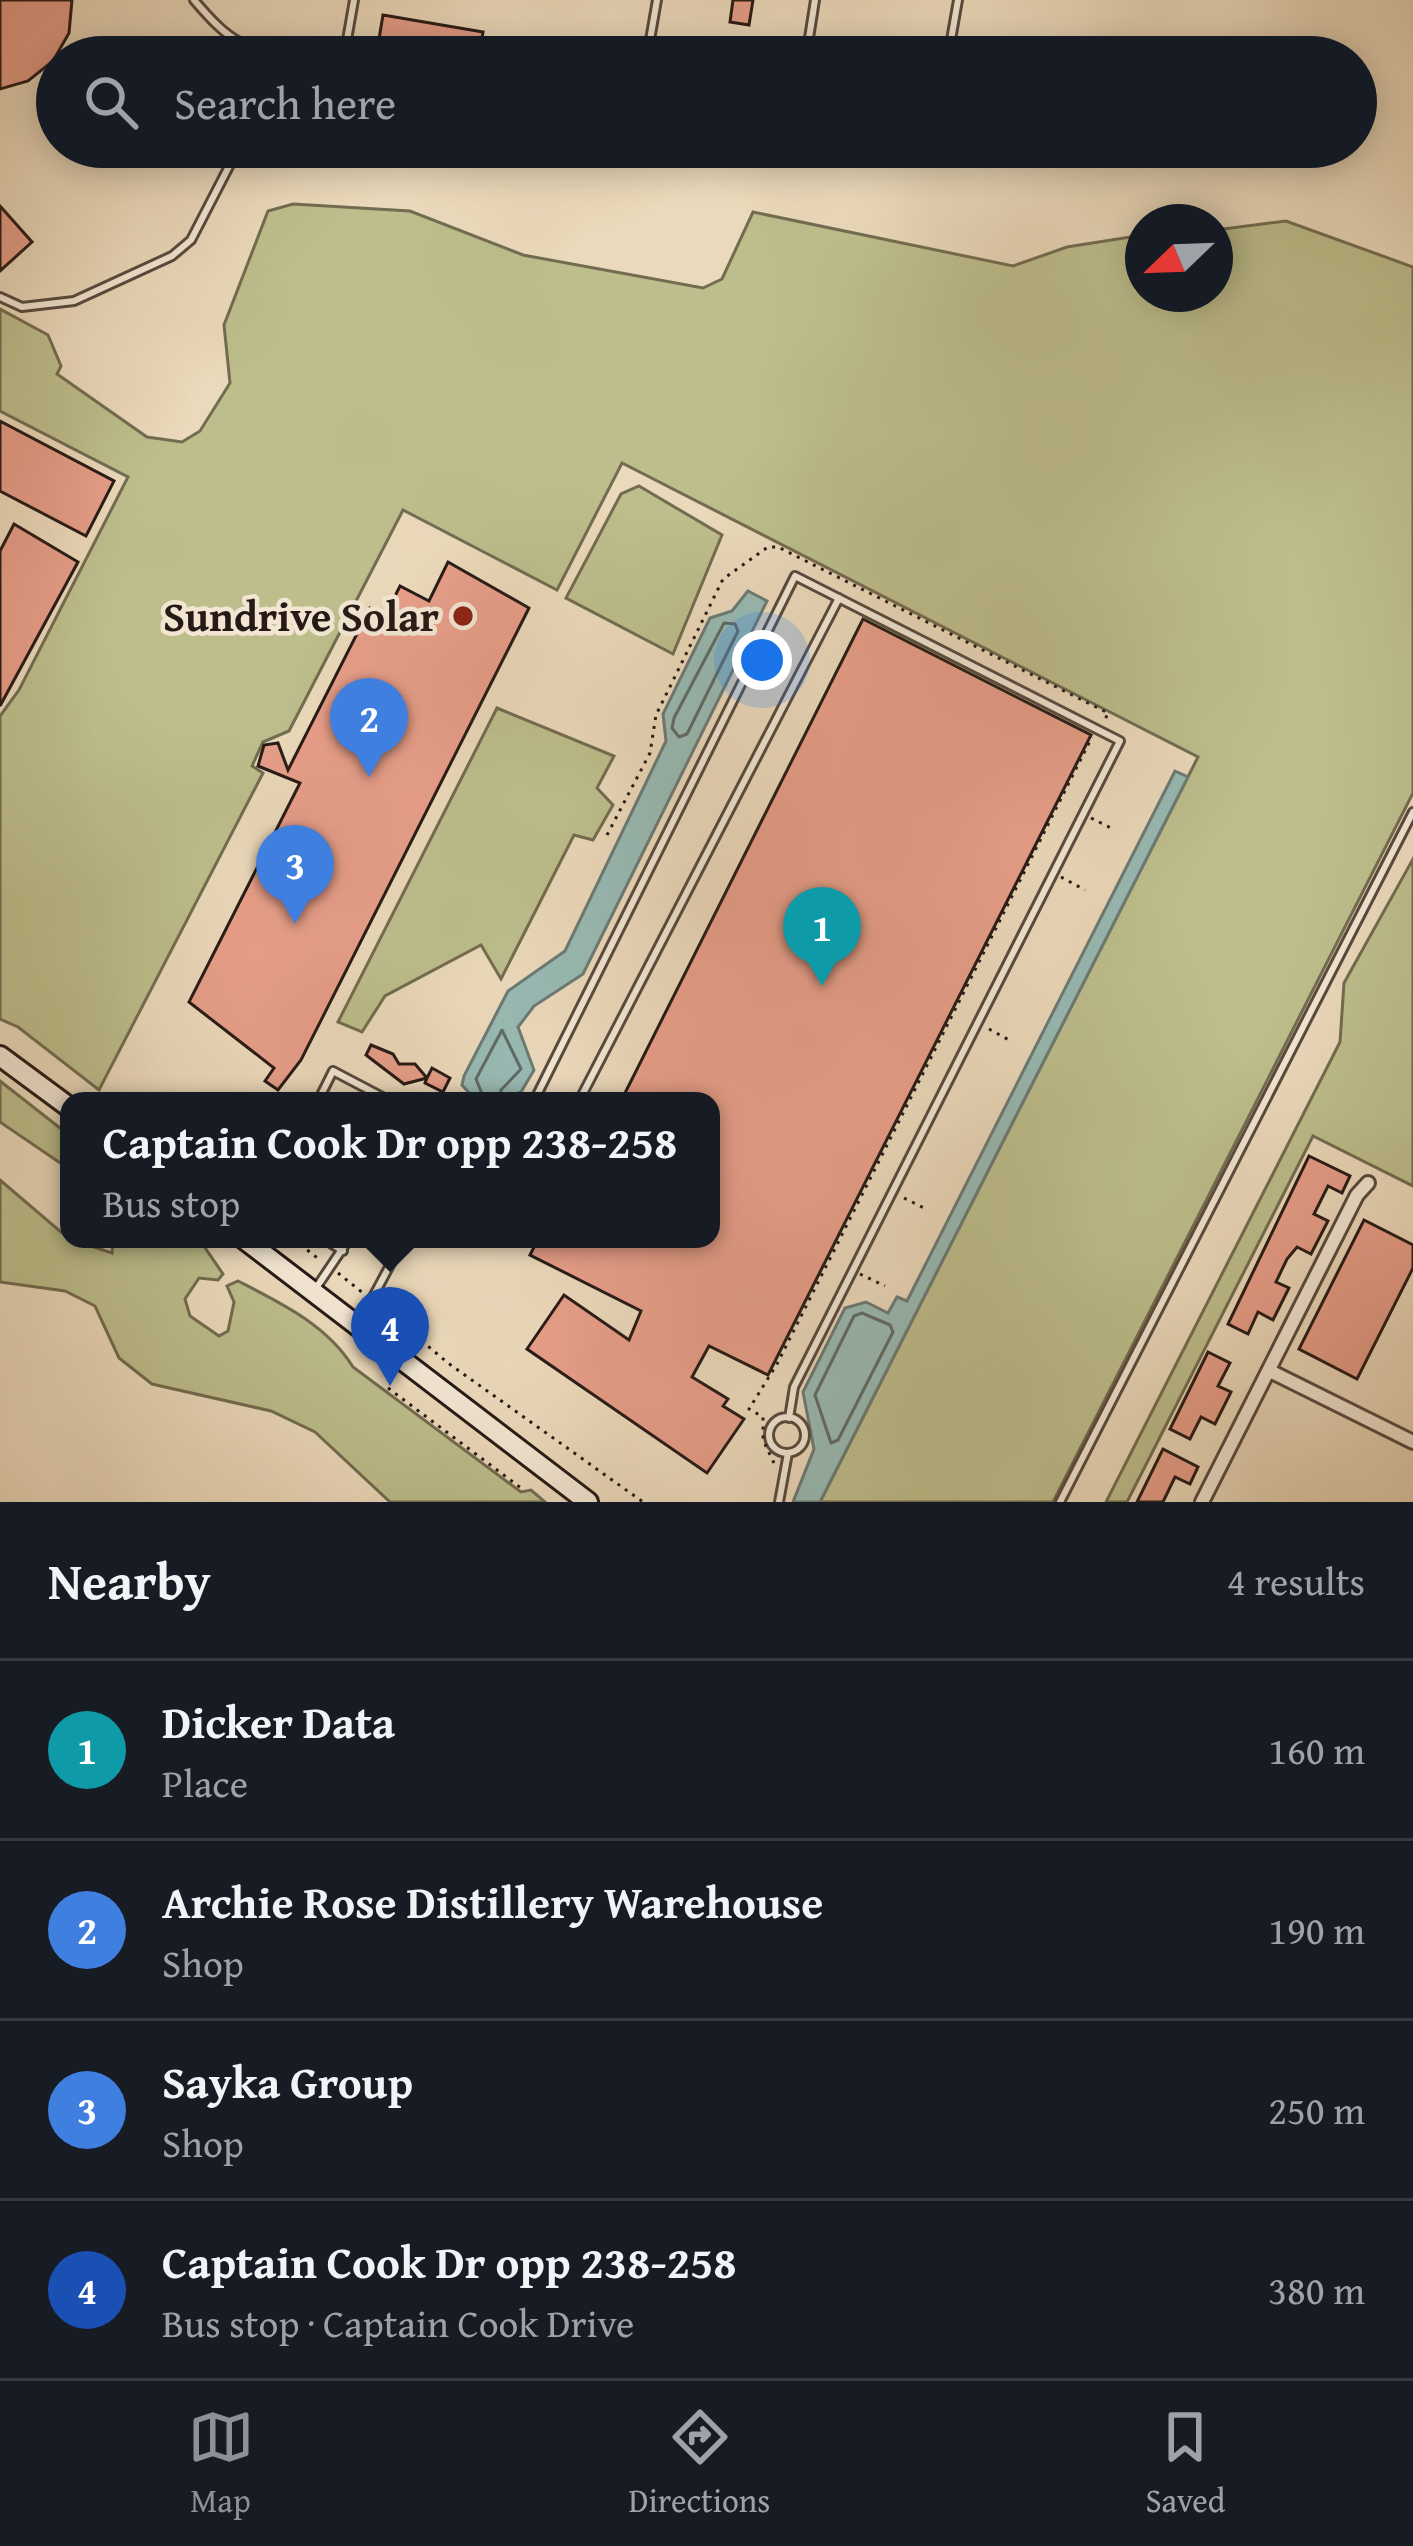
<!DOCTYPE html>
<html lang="en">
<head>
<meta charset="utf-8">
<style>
	:root { --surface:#171b24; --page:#20242c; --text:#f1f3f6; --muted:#9ea1a6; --line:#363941; --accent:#8c9099 }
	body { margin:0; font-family:"Gentium Book Plus",serif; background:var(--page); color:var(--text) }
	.compass { position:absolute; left:1125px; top:204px; width:108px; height:108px; border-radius:50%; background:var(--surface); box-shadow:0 6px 30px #0003; rotate:247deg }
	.you { position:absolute; left:762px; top:660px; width:42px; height:42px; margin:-30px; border:9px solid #fff; border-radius:50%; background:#1a73e8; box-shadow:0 0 0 18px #1a73e833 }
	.badge { display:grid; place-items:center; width:78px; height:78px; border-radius:50%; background:var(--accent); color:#fff; font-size:39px; font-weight:700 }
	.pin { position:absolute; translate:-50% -99px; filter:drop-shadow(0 3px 6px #0008) }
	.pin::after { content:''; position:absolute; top:63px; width:42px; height:36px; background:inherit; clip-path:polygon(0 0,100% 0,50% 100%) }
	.popup { position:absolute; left:60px; top:1092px; width:660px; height:156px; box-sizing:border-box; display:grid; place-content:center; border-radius:24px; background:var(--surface); filter:drop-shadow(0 3px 9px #0005); font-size:39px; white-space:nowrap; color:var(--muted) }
	.popup b { font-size:45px; color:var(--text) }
	.popup::after { content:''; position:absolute; left:50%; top:100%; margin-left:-24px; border:24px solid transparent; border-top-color:var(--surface) }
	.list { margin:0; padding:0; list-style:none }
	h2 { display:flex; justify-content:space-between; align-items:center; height:156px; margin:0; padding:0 48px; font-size:51px }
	h2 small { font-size:39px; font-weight:400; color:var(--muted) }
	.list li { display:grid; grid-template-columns:78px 1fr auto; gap:36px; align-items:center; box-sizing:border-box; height:180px; padding:0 48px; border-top:3px solid var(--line) }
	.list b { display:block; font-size:45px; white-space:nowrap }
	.list p { margin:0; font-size:39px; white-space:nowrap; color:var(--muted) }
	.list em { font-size:39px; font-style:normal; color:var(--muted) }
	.icon { flex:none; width:66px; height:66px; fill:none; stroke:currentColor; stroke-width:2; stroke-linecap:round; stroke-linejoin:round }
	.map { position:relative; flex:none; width:1413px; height:1502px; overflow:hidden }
	.search { position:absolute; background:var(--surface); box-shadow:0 6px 30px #0003; left:36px; right:36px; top:36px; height:132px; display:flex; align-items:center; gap:30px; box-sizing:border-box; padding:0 42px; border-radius:66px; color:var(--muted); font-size:45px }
	.sheet { height:876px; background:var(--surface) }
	nav { display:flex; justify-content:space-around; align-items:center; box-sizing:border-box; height:168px; border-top:3px solid var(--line); background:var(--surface); font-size:33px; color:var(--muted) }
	nav a { display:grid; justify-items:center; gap:6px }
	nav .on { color:var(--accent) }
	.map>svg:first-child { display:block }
	.green { fill:#bdbe8c; stroke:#726c51; stroke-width:3 }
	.water { fill:#98bab4; stroke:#6b7a75; stroke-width:3 }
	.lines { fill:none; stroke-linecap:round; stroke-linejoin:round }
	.shore { stroke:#606a65; stroke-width:3 }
	.building { fill:#e79e89; stroke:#271a16; stroke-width:3 }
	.service-casing { stroke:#584a3f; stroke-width:12 }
	.minor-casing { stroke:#584a3f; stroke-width:18 }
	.secondary-casing { stroke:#271a16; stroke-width:24 }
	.path { stroke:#271a16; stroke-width:3; stroke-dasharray:3 6; stroke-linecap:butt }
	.service { stroke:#f2e6d3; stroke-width:6 }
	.minor { stroke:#f2e6d3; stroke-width:12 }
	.secondary { stroke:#f2e6d3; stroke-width:18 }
	.poi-dot { fill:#8f2418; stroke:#f2e6d3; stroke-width:4.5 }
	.labels { text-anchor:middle; stroke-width:9; stroke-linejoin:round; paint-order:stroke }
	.poi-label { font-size:42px; font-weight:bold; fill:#271a16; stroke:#f2e6d3; text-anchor:end }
</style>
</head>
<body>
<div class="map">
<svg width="1413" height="1502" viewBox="0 0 1413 1502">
	<rect width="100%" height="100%" fill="#ebd9bb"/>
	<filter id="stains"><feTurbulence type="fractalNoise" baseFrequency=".00167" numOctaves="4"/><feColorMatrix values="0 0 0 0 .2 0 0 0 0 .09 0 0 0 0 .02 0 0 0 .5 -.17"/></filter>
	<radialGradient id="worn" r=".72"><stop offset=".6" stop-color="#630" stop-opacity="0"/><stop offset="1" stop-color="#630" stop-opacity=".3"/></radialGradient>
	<!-- green -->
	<path class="green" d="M 293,204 L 410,211 L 523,255 L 703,288 L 722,279 L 753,212 L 1013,266 L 1067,247 L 1143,235 L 1143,294 L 1215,294 L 1215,230 L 1286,221 L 1413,267 L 1413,793 L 1053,1502 L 820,1502 L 1198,757 L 622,463 L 557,590 L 403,510 L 289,731 L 263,742 L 252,766 L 263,773 L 99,1090 L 18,1027 L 0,1019 L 0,716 L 19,690 L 128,477 L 0,411 L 0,309 L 48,335 L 61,366 L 57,374 L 147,437 L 182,442 L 200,431 L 230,383 L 224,325 L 268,211 Z
		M 639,486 L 722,535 L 673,654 L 566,598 L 621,494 Z
		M 497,708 L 614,756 L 597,788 L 613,805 L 593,840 L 574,835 L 501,979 L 481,945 L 385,996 L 362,1032 L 338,1022 Z
		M 1413,859 L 1413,1186 L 1313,1136 L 1127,1502 L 1106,1502 L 1340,1042 L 1344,983 Z
		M 0,1081 L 69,1135 L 69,1169 L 0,1122 Z
		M 0,1180 L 69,1239 L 112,1253 L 113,1239 L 199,1239 L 223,1274 L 218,1280 L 199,1278 L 185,1299 L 190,1316 L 219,1336 L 228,1331 L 234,1302 L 227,1286 L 238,1281 C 281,1303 327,1325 353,1367 L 521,1492 L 531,1490 L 545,1502 L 390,1502 L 315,1432 L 271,1411 L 152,1384 L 119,1358 L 95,1306 L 65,1291 L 0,1282 Z"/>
	<!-- water -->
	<path class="water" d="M 748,591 L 767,601 L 583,974 L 534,1006 L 518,1027 L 534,1070 L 521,1092 L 509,1097 L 471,1095 L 462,1085 L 464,1076 L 508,991 L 565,951 L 666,741 L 663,714 L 710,618 L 732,611 Z
		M 1175,771 L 1188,777 L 820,1502 L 793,1502 L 814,1449 L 803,1392 L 845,1308 L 866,1302 L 888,1313 L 897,1297 L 907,1301 Z"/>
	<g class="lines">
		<!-- shore -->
		<path class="shore" d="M 724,623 L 735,624 L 738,631 L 687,734 L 679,737 L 672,728 L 674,718 Z
			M 485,1101 L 476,1079 L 502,1030 L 521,1069 L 501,1090 L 499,1101
			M 862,1313 L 890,1325 L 893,1332 L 838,1440 L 831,1443 L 815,1395 L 854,1316 Z"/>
	</g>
	<!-- building -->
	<path class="building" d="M 0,0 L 72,0 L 69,33 L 53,61 L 28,81 L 0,89 Z
		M 733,0 L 753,0 L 749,25 L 730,22 Z
		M 383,15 L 483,32 L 479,57 L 376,57 Z
		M 0,206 L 32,242 L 0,271 Z
		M 0,421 L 114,481 L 86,536 L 0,491 Z
		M 14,524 L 78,562 L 0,706 L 0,551 Z
		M 448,562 L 529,608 L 301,1060 L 278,1090 L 265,1081 L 274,1068 L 189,1002 L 300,783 L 258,766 L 264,745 L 278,743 L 288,770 L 370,608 L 385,616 L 400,586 L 429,601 Z
		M 863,619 L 1091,735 L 768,1375 L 709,1346 L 692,1377 L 728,1399 L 723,1406 L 744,1419 L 707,1473 L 527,1349 L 564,1295 L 629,1340 L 641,1311 L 530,1255 L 538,1239 L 711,1239 L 711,1101 L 621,1101 Z
		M 371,1045 L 393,1054 L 399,1064 L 415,1064 L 427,1078 L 432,1068 L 450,1078 L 443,1092 L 425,1083 L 427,1078 L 404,1084 L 366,1055 Z
		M 1309,1156 L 1350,1176 L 1342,1193 L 1328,1186 L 1314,1214 L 1328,1221 L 1311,1254 L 1297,1247 L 1287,1259 L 1276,1282 L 1289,1288 L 1273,1320 L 1258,1312 L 1248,1334 L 1228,1324 Z
		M 1364,1220 L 1413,1245 L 1413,1268 L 1357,1379 L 1299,1349 Z
		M 1208,1352 L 1230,1363 L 1218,1386 L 1231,1392 L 1215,1424 L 1201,1417 L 1190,1439 L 1170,1429 Z
		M 1163,1449 L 1198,1467 L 1190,1484 L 1175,1477 L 1163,1502 L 1137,1502 Z"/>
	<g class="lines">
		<defs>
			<path id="service" d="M 194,0 C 230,42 242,49 297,57
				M 344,57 L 354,0
				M 647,57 L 657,0
				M 806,57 L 815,0
				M 948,57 L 958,0
				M 815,147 L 898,162 L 927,147
				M 0,297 L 22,307 L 74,301 L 172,256 L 191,240 L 239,147
				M 318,1101 L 333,1071 L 390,1101
				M 534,1101 L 795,576 L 1120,741 L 794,1387 L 789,1418
				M 579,1101 L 839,598
				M 324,1239 L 343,1251
				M 314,1291 L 349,1239
				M 358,1325 L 404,1239
				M769 1435a18 18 0 1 1 36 0a18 18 0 1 1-36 0Z
				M 779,1502 L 788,1453
				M 1060,1502 L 1413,812"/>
			<path id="minor" d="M 1272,1372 L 1413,1442
				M 1202,1502 L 1357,1195 L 1368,1183"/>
			<path id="secondary" d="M 0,1056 L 69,1107
				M 244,1239 L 588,1502"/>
		</defs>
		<!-- service casing -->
		<use href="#service" class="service-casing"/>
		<!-- minor casing -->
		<use href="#minor" class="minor-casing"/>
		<!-- secondary casing -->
		<use href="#secondary" class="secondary-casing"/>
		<!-- path -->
		<path class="path" d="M 1091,818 L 1115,830
			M 607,835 L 650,753 L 656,715 L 723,579 L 768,547 L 778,547 L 1108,713 L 1104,722
			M 1061,877 L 1085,890
			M 989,1029 L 1009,1040
			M 904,1198 L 924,1208
			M 293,1239 L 320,1260
			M 338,1273 L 363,1293
			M 860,1274 L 885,1286
			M 380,1306 L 448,1363 L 643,1502
			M 388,1388 L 521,1488
			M 774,1463 L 763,1440 L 763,1417 L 749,1409 L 777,1364 L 1092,737"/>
		<!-- service -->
		<use href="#service" class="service"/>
		<!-- minor -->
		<use href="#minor" class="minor"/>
		<!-- secondary -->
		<use href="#secondary" class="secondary"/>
	</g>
	<!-- markers -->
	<circle class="poi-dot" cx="463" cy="616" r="12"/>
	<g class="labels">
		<!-- poi labels -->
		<g class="poi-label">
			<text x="439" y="631">Sundrive Solar</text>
		</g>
	</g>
	<rect width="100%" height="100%" filter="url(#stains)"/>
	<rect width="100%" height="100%" fill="url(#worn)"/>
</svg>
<svg class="compass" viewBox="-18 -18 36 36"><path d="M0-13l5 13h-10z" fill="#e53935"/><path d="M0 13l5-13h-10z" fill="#9ea1a6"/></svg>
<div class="you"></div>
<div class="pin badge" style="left:822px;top:986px;background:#0f9aa8">1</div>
<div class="pin badge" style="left:369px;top:777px;background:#3f7fe0">2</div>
<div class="pin badge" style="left:295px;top:924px;background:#3f7fe0">3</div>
<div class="pin badge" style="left:390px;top:1386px;background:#1a4fb4">4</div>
<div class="popup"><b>Captain Cook Dr opp 238-258</b>Bus stop</div>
<div class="search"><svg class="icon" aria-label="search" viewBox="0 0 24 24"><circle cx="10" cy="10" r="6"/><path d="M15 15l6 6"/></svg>Search here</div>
</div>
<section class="sheet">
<h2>Nearby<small>4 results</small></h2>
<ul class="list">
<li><span class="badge" style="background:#0f9aa8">1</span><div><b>Dicker Data</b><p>Place</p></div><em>160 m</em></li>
<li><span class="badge" style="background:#3f7fe0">2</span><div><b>Archie Rose Distillery Warehouse</b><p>Shop</p></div><em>190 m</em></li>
<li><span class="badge" style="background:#3f7fe0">3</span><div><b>Sayka Group</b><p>Shop</p></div><em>250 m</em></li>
<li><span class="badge" style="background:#1a4fb4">4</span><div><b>Captain Cook Dr opp 238-258</b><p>Bus stop · Captain Cook Drive</p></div><em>380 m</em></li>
</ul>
</section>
<nav>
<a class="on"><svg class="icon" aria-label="map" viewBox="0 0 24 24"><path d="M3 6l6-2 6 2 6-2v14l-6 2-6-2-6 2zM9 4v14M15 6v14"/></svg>Map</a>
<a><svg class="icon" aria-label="directions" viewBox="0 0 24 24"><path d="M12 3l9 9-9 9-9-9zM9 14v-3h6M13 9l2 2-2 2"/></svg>Directions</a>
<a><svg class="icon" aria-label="saved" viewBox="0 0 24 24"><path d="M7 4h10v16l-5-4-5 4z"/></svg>Saved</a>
</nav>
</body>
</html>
